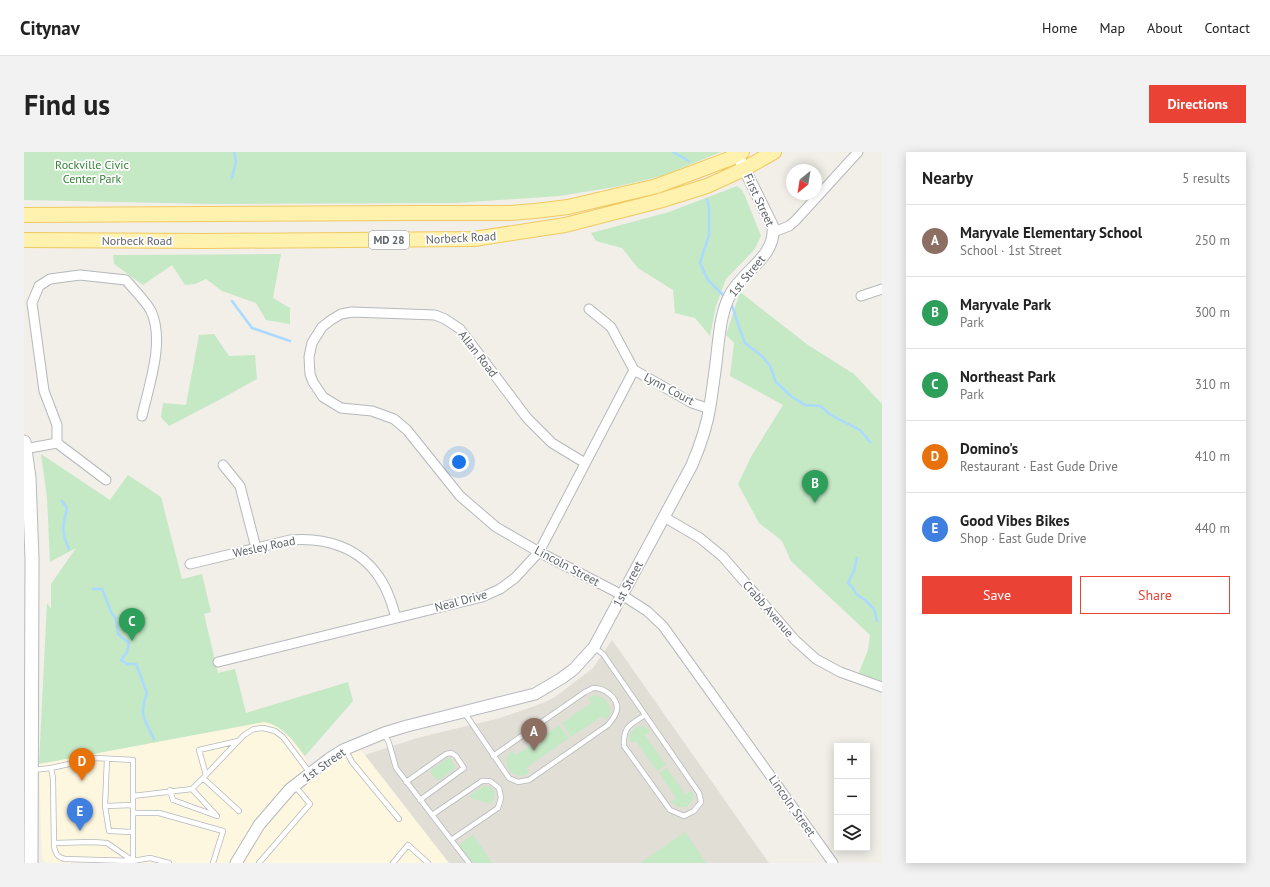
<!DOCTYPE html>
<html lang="en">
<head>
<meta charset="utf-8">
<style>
	:root { --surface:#fff; --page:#f2f2f2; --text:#222; --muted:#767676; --line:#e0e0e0; --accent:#ea4335 }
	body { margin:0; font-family:"PT Sans",sans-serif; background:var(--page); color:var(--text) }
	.controls { position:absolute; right:12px; bottom:12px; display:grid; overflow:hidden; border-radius:0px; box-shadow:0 2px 10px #0003 }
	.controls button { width:36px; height:36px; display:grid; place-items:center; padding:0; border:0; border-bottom:1px solid var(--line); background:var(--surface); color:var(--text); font:20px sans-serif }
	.compass { position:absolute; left:762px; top:12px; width:36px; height:36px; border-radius:50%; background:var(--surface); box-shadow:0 2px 10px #0003; rotate:210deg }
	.you { position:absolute; left:435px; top:310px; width:14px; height:14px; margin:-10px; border:3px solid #fff; border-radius:50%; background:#1a73e8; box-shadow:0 0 0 6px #1a73e833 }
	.badge { display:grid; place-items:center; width:26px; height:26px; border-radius:50%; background:var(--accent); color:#fff; font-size:13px; font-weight:700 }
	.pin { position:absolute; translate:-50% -33px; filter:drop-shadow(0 1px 2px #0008) }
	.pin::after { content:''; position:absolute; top:21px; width:14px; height:12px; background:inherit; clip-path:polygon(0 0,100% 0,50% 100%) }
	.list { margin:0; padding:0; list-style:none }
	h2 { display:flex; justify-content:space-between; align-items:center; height:52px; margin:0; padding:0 16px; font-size:17px }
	h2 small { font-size:13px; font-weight:400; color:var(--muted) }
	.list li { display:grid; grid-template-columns:26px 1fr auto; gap:12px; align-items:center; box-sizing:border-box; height:72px; padding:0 16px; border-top:1px solid var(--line) }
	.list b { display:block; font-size:15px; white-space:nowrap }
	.list p { margin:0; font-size:13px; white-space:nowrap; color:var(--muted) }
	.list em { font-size:13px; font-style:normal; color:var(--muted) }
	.actions { display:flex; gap:8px; padding:12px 16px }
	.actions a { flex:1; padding:9px 0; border:1px solid var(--accent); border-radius:0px; text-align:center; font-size:14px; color:var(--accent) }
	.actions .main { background:var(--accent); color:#fff }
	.icon { flex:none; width:22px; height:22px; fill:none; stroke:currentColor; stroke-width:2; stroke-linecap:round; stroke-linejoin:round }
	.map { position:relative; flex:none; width:858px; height:711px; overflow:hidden; border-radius:0px }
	header { display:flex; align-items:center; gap:24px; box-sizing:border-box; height:56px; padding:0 20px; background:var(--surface); border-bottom:1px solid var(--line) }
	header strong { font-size:19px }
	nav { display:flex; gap:22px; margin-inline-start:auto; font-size:14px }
	.intro { display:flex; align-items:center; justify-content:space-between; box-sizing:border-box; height:96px; padding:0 24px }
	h1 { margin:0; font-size:28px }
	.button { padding:10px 18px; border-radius:0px; background:var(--accent); color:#fff; font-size:14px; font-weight:700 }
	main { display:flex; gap:24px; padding:0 24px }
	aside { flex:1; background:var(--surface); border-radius:0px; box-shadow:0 2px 10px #0003 }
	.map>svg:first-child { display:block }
	.commercial { fill:#fef7e0 }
	.education { fill:#e1ded6 }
	.green { fill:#c5e8c5 }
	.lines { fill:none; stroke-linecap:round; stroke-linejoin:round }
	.stream { stroke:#aadaff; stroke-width:2.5 }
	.service-casing { stroke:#b5b8bc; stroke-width:6 }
	.minor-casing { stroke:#b5b8bc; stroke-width:11 }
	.tertiary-casing { stroke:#b5b8bc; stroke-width:13 }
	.secondary-casing { stroke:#b6babf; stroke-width:15 }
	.primary-casing { stroke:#f2c960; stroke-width:16 }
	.service { stroke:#fff; stroke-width:4.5 }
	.minor { stroke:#fff; stroke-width:9 }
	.tertiary { stroke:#fff; stroke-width:11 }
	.secondary { stroke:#fff; stroke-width:13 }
	.primary { stroke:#fff2af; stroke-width:14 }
	.labels { text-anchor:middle; stroke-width:3.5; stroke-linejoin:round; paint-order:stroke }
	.shield { fill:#fff; stroke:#8f9295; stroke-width:1 }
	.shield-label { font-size:11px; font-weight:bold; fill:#5f6368 }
	.park-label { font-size:12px; fill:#348238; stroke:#fff }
	.street-label { font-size:12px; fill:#5f6368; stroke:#fff }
</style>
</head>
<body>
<header>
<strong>Citynav</strong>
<nav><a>Home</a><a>Map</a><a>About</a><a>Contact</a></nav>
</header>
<div class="intro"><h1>Find us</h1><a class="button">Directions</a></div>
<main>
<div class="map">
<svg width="858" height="711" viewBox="0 0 858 711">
	<rect width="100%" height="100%" fill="#f1efe8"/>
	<!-- commercial -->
	<path class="commercial" d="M 240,570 L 248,571 L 255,575 L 268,588 L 282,607 L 289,626 L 315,608 L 336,597 L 425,711 L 22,711 L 18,706 L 15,612 Z"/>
	<!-- education -->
	<path class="education" d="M 588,488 L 745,711 L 425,711 L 341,603 L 393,586 L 476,566 L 519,551 L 531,545 L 569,516 Z"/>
	<!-- green -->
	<path class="green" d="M 0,0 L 697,0 L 638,24 L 591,35 L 535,44 L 432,51 L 188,52 L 0,48 Z
		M 713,34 L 718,38 L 721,44 L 737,84 L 730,98 L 702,127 L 692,154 L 686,184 L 671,166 L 651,161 L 649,138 L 614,116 L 598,96 L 572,89 L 567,81 L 645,60 Z
		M 257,102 L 249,146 L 266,156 L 266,172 L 242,168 L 232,151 L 198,139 L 182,127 L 171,132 L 161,133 L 148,113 L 119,133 L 90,112 L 89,103 Z
		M 716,140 L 784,193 L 830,222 L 858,252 L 858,531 L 834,523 L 844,498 L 846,483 L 767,409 L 758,389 L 735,371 L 714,332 L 728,303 L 759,253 L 706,224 L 710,191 L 702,183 Z
		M 190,182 L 205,204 L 231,203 L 233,227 L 195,248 L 145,274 L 137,265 L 139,251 L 162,253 L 175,183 Z
		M 17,302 L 86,348 L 104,323 L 137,345 L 158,427 L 178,422 L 187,460 L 180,462 L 194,521 L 211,517 L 222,561 L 324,530 L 329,549 L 281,604 C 271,591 259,573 240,570 L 15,612 L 23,451 L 27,457 L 27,432 L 52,396 L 26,410 L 23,345 Z
		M 571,543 C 583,545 592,558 582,568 L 578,564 L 547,585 L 538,571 L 567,551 L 564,546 Z
		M 535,573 L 545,586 L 502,616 L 505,621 L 504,622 C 489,629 475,612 487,599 L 488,599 L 492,603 Z
		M 616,574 L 621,575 L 626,578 L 626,580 L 621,583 L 642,613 L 633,619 L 612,589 L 608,591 L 606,590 C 603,582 608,577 616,574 Z
		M 424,606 L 427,607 L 432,616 L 415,628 L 412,628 L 407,621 L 407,618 Z
		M 643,616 L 662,643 L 667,639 L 669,641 L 669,648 L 662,655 L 654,655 L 647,650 L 652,646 L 635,621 Z
		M 460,634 C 467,634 470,637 471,643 L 468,650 L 463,651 L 447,646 L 446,644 L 447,642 Z
		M 661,680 L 682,710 L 681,711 L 616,711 Z
		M 449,682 L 468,711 L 449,711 L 435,693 Z"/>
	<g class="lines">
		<!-- stream -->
		<path class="stream" d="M 649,0 L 665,9
			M 208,26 L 212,10 L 210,0
			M 683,48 L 685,55 L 685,83 L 676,111 L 684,128 L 701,145
			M 208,149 L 228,176 L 266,189
			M 706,151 L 709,156 L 715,175 L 721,191 L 738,204 L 746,214 L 752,230 L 768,245 L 781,253 L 796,254 L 807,263 L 836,278 L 846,290
			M 38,349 L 43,356 C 39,372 37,381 45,397
			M 833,406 L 830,419 L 824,431 L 828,435 L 832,442 L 841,448 L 850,457 L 853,469
			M 69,437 L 78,437 L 87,460 L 92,467 L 94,482 L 105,491 L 103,500 L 97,508 L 103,512 L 112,512 L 123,541 C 115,563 120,567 130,587"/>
		<defs>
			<path id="service" d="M 571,496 L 579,502 L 675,641 L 677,650 L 670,659 L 660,664 L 646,658 L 600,594 C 599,574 606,573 621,563
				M 440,560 L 485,626 L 494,630 L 505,628 L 584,573 C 588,568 593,563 593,556 C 593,545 580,536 570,536 C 568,536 564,539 561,540 L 469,604
				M 360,581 L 365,591 L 372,616 L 445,711
				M 321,597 L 328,610 L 375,667
				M 83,607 L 81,654 L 85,679 L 109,680
				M 27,616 L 29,626 L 30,695 C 32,702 33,705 41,707 L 109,709 L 83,691 L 68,690 L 30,691
				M 9,618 L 27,616 L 72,606 L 109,608 L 109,711
				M 182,623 L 175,598 L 214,589
				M 179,626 L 215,659
				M 382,630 L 422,602 L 427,601 L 432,604 L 440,616 L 396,648
				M 168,637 L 192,663
				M 146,638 L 149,648 L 193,664
				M 109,644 L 168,637 L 179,626 L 220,583 L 230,577 L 239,576 L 251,579 L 259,585 L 286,621
				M 81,654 L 109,653
				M 109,661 L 135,661 L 199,679 L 189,711
				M 408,663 L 458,629 L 466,629 L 475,636 L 477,646 L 474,656 L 427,688
				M 109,709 L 126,706 L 145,711
				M 235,711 L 286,652 L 271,634
				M 369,711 L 384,693 L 404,711"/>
			<path id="minor" d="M 750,80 L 765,74 L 771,69 L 834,0
				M 837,144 L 858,137
				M 565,157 L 587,175 L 610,218 L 668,251 L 686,257
				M 33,291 L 33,273 L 20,239 L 8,151 L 15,134 L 26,127 L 56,123 L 102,128 C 109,137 122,149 127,159 C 141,189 125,233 118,264
				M 0,297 L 33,291 L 82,328
				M 561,311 L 528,291 L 503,266 L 436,177 L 421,167 L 411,163 L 328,160 L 317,162 L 307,168 L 298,175 L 288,191 L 285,205 L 286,222 L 289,230 L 299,245 L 317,256 L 348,259 L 370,267 L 383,278 L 436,344 L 472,375 L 515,400 L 598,443 L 623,459 L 639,474 L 809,711
				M 199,313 L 216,334 L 232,396
				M 640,365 L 676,386 L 699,405 L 771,488 L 792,507 L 816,520 L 858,535
				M 166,412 L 266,388 C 301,385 335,395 355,425 C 364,438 368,452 372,466
				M 194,510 L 458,445 L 476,437 L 491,426 L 515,400 L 610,218"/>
			<path id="tertiary" d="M 212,711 L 235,673 L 266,637 L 305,607 L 319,598 L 360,581 L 383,574 L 511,542 L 538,526 L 550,517 L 570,495 L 668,313 C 676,294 683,274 686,254 C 689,234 692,214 694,193 C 696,176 698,158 706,143 C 718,119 752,105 749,75 L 713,2"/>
			<path id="secondary" d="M 0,290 L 5,326 L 8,407 L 7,711"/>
			<path id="primary" d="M 0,63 L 390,61 L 486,61 L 511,59 L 544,55 L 633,34 L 705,7 L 718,0
				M 0,88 L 181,89 L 450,87 L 541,73 L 635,49 L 683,34 L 720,17 L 750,0"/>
		</defs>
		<!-- service casing -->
		<use href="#service" class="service-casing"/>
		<!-- minor casing -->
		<use href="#minor" class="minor-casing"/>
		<!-- tertiary casing -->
		<use href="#tertiary" class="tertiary-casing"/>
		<!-- secondary casing -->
		<use href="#secondary" class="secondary-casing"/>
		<!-- primary casing -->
		<use href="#primary" class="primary-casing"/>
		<!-- service -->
		<use href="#service" class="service"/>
		<!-- minor -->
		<use href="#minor" class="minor"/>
		<!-- tertiary -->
		<use href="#tertiary" class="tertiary"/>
		<!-- secondary -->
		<use href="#secondary" class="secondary"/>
		<!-- primary -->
		<use href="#primary" class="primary"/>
	</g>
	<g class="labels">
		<!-- shield labels -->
		<rect class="shield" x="345" y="79" width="40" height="18" rx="3"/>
		<g class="shield-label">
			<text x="365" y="92">MD 28</text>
		</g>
		<!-- park labels -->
		<g class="park-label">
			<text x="68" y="17">Rockville Civic<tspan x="68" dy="14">Center Park</tspan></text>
		</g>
		<!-- street labels -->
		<g class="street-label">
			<text transform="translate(735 48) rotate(65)" y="4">First Street</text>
			<text transform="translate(437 86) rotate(-3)" y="4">Norbeck Road</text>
			<text x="113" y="93">Norbeck Road</text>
			<text transform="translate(723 124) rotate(-51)" y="4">1st Street</text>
			<text transform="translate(454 202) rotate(52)" y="4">Allan Road</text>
			<text transform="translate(645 237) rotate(28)" y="4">Lynn Court</text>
			<text transform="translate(240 395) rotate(-12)" y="4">Wesley Road</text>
			<text transform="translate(543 414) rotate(28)" y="4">Lincoln Street</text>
			<text transform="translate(604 432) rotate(-62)" y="4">1st Street</text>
			<text transform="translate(437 449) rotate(-15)" y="4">Neal Drive</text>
			<text transform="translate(744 457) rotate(49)" y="4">Crabb Avenue</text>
			<text transform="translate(300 613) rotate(-35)" y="4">1st Street</text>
			<text transform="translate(768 654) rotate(55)" y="4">Lincoln Street</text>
		</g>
	</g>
</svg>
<div class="controls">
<button>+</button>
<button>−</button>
<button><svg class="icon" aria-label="layers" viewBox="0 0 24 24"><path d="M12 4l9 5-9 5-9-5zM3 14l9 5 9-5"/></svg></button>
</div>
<svg class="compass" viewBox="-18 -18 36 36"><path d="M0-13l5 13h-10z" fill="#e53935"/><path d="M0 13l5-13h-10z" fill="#767676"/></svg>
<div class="you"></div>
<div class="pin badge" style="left:510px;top:599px;background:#8d6e63">A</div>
<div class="pin badge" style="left:791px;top:351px;background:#2e9e5b">B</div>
<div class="pin badge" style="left:108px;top:489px;background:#2e9e5b">C</div>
<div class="pin badge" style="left:58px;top:629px;background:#e8710a">D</div>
<div class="pin badge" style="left:56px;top:679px;background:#3f7fe0">E</div>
</div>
<aside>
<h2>Nearby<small>5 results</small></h2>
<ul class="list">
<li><span class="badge" style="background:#8d6e63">A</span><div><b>Maryvale Elementary School</b><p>School · 1st Street</p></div><em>250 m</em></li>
<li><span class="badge" style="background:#2e9e5b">B</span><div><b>Maryvale Park</b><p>Park</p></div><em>300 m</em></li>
<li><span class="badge" style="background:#2e9e5b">C</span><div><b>Northeast Park</b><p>Park</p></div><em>310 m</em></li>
<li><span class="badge" style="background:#e8710a">D</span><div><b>Domino's</b><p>Restaurant · East Gude Drive</p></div><em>410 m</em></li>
<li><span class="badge" style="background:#3f7fe0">E</span><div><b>Good Vibes Bikes</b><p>Shop · East Gude Drive</p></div><em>440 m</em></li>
</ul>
<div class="actions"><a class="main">Save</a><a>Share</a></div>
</aside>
</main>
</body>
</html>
